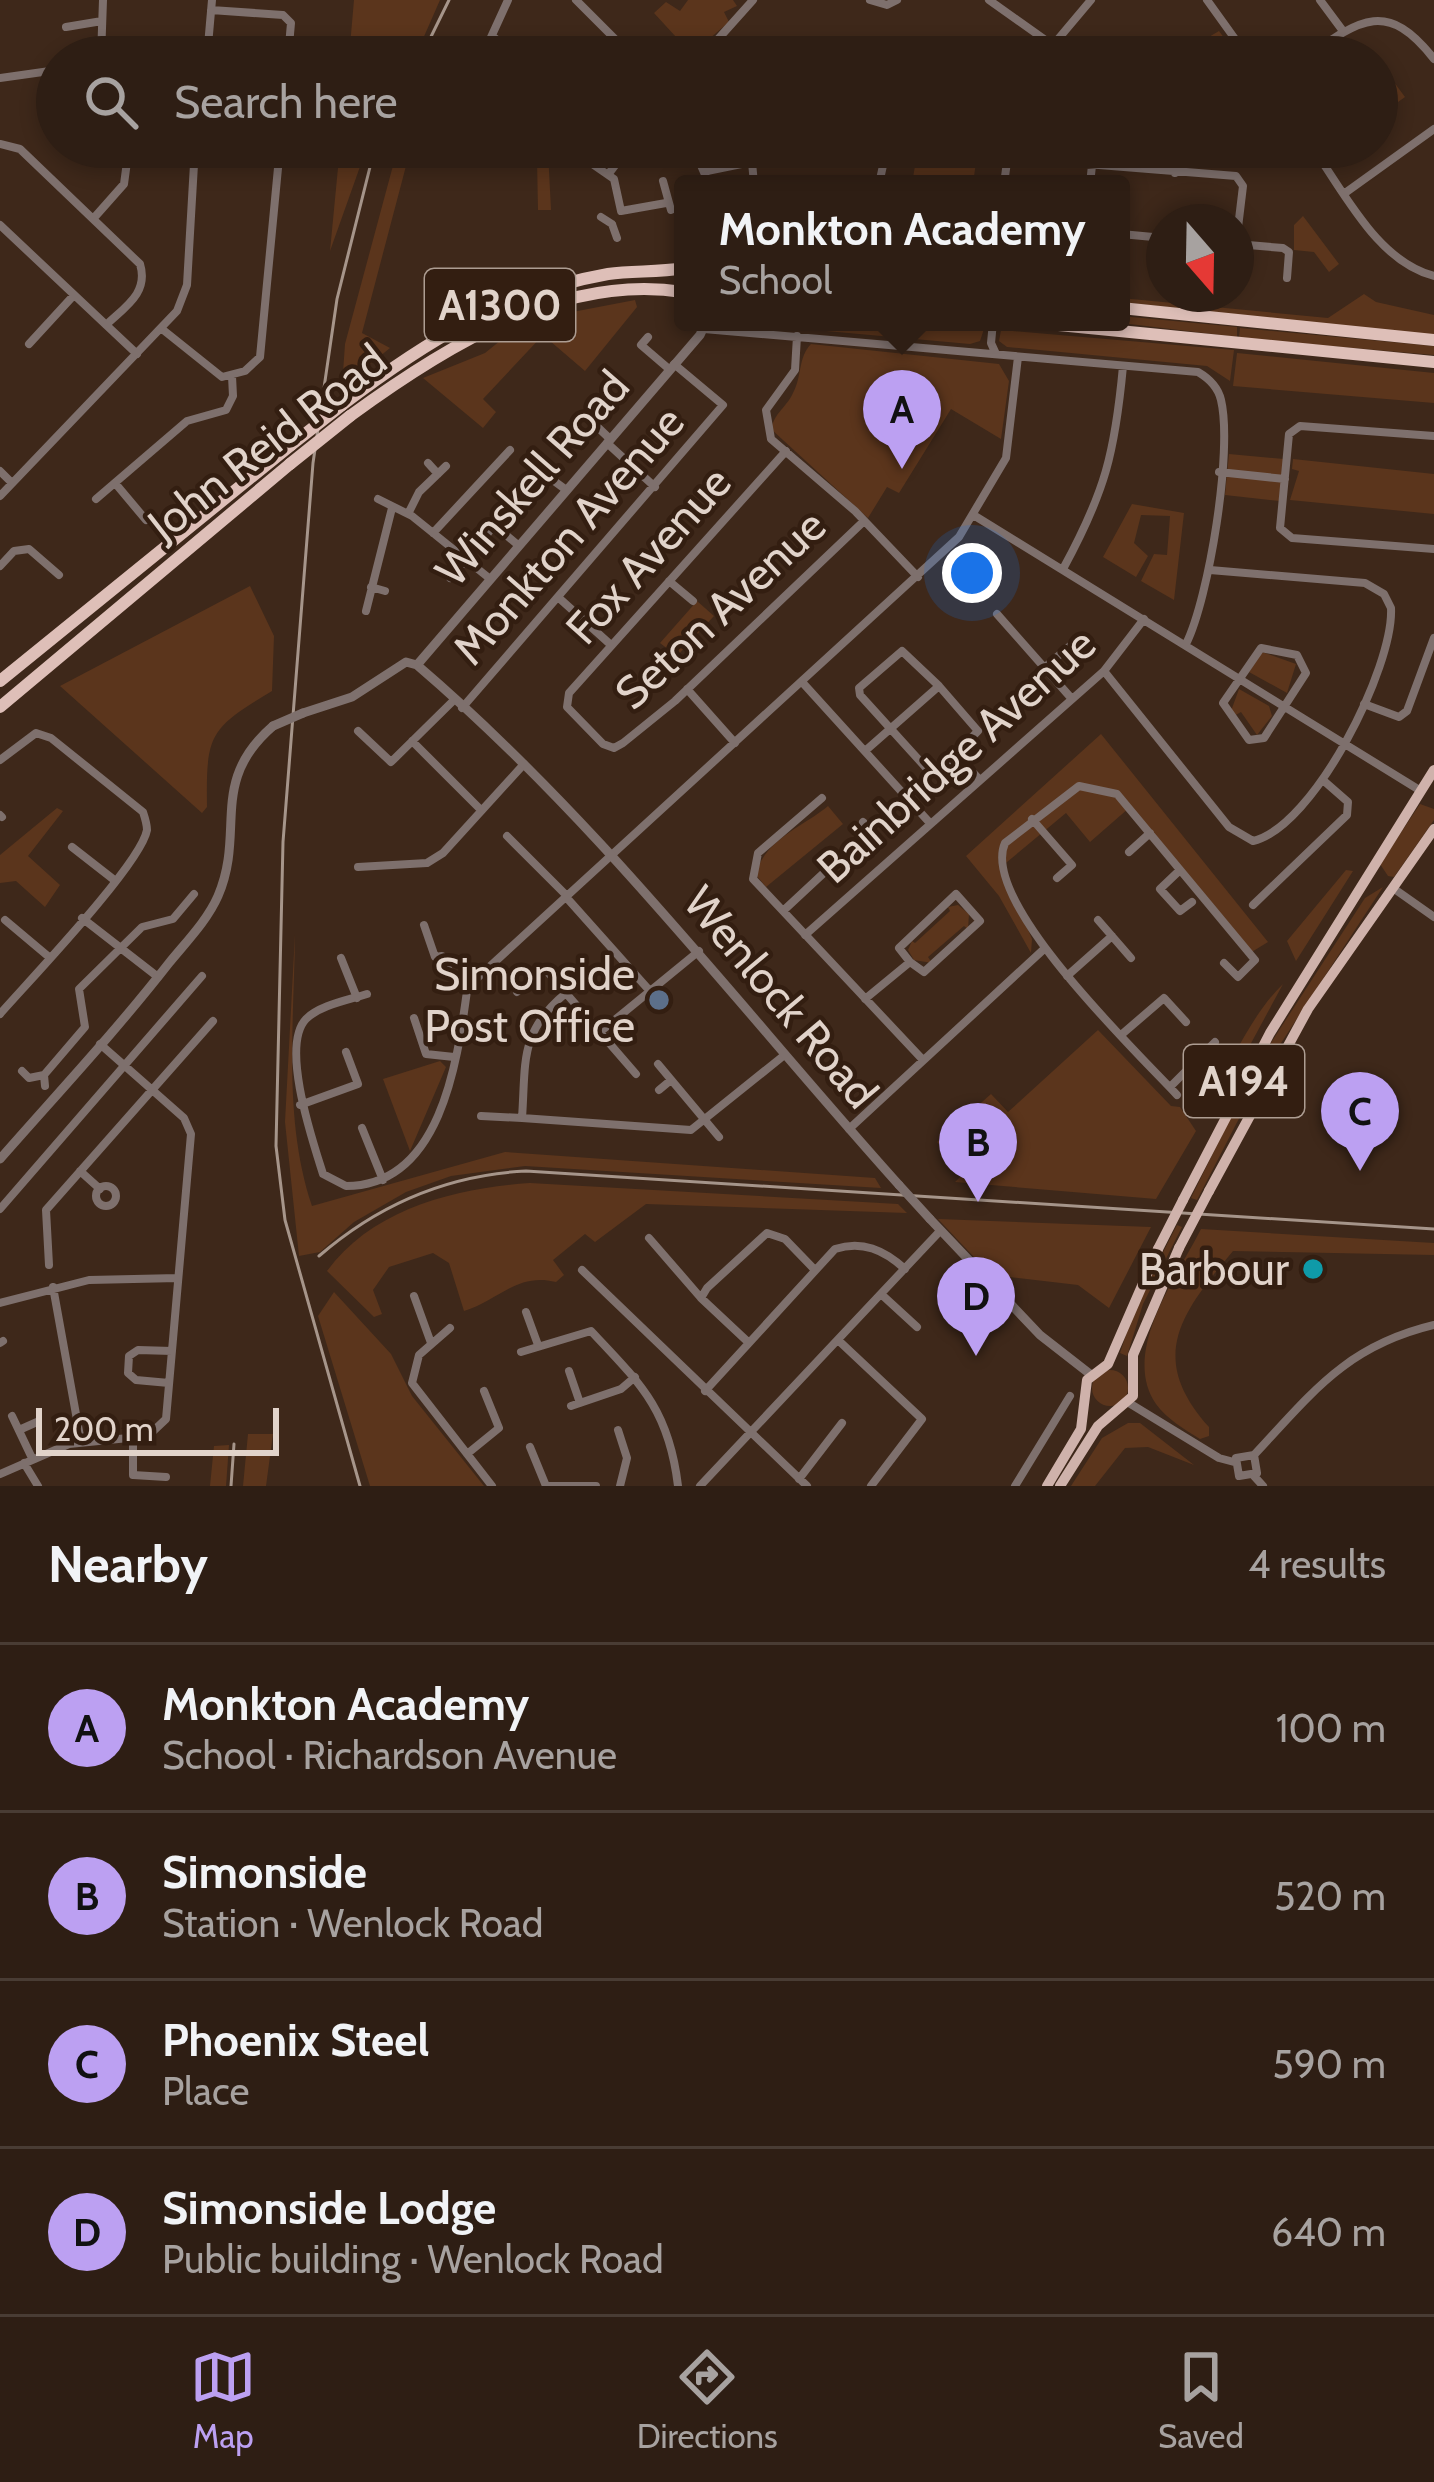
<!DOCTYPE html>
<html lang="en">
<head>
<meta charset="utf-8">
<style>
	:root { --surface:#2e1e14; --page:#3a2b22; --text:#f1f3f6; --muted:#a7a2a0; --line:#493c34; --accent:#bca0f2 }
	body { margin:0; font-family:Cabin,sans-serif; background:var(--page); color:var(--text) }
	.compass { position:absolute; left:1146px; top:204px; width:108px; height:108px; border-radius:50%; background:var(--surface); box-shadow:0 6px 18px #0003; rotate:160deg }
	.scale { position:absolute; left:36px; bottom:30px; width:243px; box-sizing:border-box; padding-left:12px; border:6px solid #e1d3ca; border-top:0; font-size:33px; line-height:42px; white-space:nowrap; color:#e1d3ca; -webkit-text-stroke:9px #331e11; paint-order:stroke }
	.you { position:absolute; left:972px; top:573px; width:42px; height:42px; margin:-30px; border:9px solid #fff; border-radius:50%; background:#1a73e8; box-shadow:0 0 0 18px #1a73e833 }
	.badge { display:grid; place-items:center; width:78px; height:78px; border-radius:50%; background:var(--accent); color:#111; font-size:39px; font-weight:700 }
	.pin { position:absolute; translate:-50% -99px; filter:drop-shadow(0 3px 6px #0008) }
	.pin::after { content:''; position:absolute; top:63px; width:42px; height:36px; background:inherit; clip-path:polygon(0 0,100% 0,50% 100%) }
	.popup { position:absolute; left:674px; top:175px; width:456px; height:156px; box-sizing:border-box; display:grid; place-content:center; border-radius:12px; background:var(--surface); filter:drop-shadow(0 3px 9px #0005); font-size:39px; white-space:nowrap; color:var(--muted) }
	.popup b { font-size:45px; color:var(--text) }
	.popup::after { content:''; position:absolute; left:50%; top:100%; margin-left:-24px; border:24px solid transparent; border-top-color:var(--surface) }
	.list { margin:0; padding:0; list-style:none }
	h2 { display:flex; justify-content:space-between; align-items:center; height:156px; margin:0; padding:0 48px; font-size:51px }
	h2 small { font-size:39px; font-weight:400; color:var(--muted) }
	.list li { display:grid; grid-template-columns:78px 1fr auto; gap:36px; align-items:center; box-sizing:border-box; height:168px; padding:0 48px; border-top:3px solid var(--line) }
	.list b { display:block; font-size:45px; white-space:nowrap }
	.list p { margin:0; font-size:39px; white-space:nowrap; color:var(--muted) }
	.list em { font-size:39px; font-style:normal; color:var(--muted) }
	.icon { flex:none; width:66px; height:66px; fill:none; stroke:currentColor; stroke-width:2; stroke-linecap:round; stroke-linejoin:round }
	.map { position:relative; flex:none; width:1434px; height:1486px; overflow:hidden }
	.search { position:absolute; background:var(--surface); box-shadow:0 6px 18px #0003; left:36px; right:36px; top:36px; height:132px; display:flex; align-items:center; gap:30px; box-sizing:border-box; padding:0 42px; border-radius:66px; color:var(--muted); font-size:45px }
	.sheet { height:828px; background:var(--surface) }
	nav { display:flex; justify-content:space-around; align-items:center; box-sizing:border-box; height:168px; border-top:3px solid var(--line); background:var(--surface); font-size:33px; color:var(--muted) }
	nav a { display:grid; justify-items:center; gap:6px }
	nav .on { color:var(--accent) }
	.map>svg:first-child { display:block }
	.green { fill:#5b351c }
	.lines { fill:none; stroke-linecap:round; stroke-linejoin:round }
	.minor { stroke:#7e706d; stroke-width:8 }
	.tertiary { stroke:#7e706d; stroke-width:9 }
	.primary { stroke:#cfb2ab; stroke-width:10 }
	.trunk { stroke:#debfb8; stroke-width:12 }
	.tram { stroke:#a6958a; stroke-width:3 }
	.rail { stroke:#a6958a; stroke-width:3 }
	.tertiary-bridge { stroke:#7e706d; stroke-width:9 }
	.primary-bridge { stroke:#cfb2ab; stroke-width:10 }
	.trunk-bridge { stroke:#debfb8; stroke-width:12 }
	.service-dot { fill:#5c6f8a; stroke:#331e11; stroke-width:4.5 }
	.culture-dot { fill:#0f9aa8; stroke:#331e11; stroke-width:4.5 }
	.labels { text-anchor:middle; stroke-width:9; stroke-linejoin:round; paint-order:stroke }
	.shield { fill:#331e11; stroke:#ad9d92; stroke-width:3 }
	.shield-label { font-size:42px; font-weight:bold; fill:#e1d3ca }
	.street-label { font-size:45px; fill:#e1d3ca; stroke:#331e11 }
	.poi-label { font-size:45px; fill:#e1d3ca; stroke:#331e11; text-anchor:end }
</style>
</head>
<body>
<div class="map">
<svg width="1434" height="1486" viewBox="0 0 1434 1486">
	<rect width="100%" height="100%" fill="#3e281a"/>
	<!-- green -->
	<path class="green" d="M 354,0 L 440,0 L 415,57 L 349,57 Z
		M 688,0 L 733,0 L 737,6 L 724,12 L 729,22 L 702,45 L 676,37 L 654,13 L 666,2 L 680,11 Z
		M 1219,31 L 1238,57 L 1207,57 L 1197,44 Z
		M 1377,70 L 1385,70 L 1405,97 L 1377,117 Z
		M 340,147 L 367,147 L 330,251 Z
		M 398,147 L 411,147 L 362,333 L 390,348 L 342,387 L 345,344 Z
		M 501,147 L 548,151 L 551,210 L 538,210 L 537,159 Z
		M 918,147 L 978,147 L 973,184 L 912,184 Z
		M 1303,216 L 1339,264 L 1329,272 L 1314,252 L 1294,250 L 1294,225 Z
		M 1364,294 L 1376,302 L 1434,315 L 1434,336 L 1121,302 L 1121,298 L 1328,318 Z
		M 635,300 L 637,307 L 585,371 L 543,335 L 483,399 L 496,412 L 483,428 L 423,378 L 485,353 L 511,332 L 562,314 Z
		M 1121,316 L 1237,327 L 1237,337 L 1113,322 L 1121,322 Z
		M 727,322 L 985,326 L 980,341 L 970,344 Z
		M 1240,328 L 1434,346 L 1434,355 L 1239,338 Z
		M 1001,330 L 1234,350 L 1230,381 L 1207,366 L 1007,347 L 999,341 Z
		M 811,344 L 999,364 L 1009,381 L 1001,439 L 951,409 L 899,493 L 887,487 L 868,518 L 771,429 C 775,412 786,408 793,393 C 802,377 798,357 811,344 Z
		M 1237,353 L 1434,373 L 1434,403 L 1233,386 Z
		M 1229,454 L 1284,459 L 1280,501 L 1225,495 Z
		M 1293,459 L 1434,474 L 1434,514 L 1290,500 L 1299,471 L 1292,469 Z
		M 1132,504 L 1184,513 L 1174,600 L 1141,581 L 1154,554 L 1167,555 L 1170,516 L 1141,515 L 1134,543 L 1148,556 L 1136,577 L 1103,557 Z
		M 250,586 L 274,636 L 272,691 C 209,729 206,734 207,807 L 202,813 L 60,686 Z
		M 697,601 L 714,616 L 677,656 L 660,643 Z
		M 1262,652 L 1296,664 L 1287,693 L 1249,672 Z
		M 1239,689 L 1269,706 L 1272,716 L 1257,735 L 1241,712 L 1234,716 L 1231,711 Z
		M 1101,734 L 1268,942 L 1250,953 L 1129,808 L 1090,842 L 1066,813 L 1001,867 L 1032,939 L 1031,953 L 999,896 L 966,856 Z
		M 1420,804 L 1434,809 L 1434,820 L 1394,877 L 1388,876 L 1380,864 Z
		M 828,806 L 843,824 L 766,887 L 756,875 C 763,840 806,825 828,806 Z
		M 57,808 L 63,811 L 28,856 L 60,885 L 45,907 L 16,881 L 0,883 L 0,855 Z
		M 1346,870 L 1353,871 L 1296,961 L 1287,941 Z
		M 1383,887 L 1268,1063 L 1261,1058 L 1365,898 Z
		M 958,905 L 969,914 L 968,929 L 964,926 L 928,957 L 932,963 L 914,960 L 908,950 L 912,941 L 915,943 L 950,911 L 948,907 Z
		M 295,934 C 294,1024 283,1120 312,1206 L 505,1152 L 875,1178 L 881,1188 L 525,1166 L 451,1176 L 406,1192 L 354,1222 L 320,1252 L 299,1256 L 285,1122 Z
		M 1283,984 L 1222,1097 L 1213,1089 C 1237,1054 1252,1014 1283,984 Z
		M 1098,1030 L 1171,1106 L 1180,1107 L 1196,1131 L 1156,1199 L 955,1182 L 965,1172 L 937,1142 L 991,1094 L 1008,1112 Z
		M 440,1061 L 446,1067 L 410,1151 L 383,1079 Z
		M 1258,1062 L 1266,1066 L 1197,1200 L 1191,1198 Z
		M 530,1183 L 898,1204 L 907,1213 L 646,1204 L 595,1242 L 585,1234 L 553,1260 L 564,1275 L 556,1282 C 517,1272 498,1301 464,1311 L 449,1263 L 433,1253 L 389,1267 L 373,1290 L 382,1314 L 374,1317 L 327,1271 C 373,1208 457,1188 530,1183 Z
		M 938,1219 L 1151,1227 L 1109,1308 L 1078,1285 L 991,1275 Z
		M 1177,1225 L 1182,1227 L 1143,1304 L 1127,1356 L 1120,1353 L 1136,1305 Z
		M 1201,1229 L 1434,1243 L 1434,1255 L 1233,1251 C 1182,1312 1146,1357 1209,1427 L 1209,1436 L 1200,1439 C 1184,1429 1167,1419 1156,1404 C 1120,1352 1178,1275 1201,1229 Z
		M 334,1292 L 391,1354 L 412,1396 L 484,1486 L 370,1486 L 318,1316 Z
		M1092 1388a18 18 0 1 1 36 0a18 18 0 1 1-36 0Z
		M 1128,1423 L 1140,1423 L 1194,1465 L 1148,1447 L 1125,1448 L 1095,1486 L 1071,1486 L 1102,1438 Z
		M 248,1434 L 273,1434 L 266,1486 L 243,1486 Z
		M 229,1445 L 226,1486 L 210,1486 L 214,1446 Z"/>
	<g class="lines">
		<!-- minor -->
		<path class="minor" d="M 576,0 L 633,57
			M 870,0 L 887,5 L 897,0
			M 989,0 L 1051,44
			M 1207,0 L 1248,57
			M 1320,0 L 1343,31
			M 211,10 L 283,15 L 291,23 L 288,57
			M 66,27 L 102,21
			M 492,36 L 519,57
			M 101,57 L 103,0
			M 207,57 L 212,0
			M 482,57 L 508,0
			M 702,57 L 753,0
			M 819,57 L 820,53
			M 926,57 L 929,49
			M 1043,57 L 1091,0
			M 1307,57 C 1361,18 1388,0 1434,59
			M 0,78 L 57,70
			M 0,144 L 20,149 L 140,264 C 149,293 125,307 106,325
			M 585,147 L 588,161 L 614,179 L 621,211
			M 693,147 L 709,184
			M 1312,147 C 1345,193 1377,261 1434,276
			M 1009,149 L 1074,163 L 1236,176 L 1243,186 L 1236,244
			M 752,162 L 754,184
			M 707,171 L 761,160 L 788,147
			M 610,172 L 629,147
			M 1175,173 L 1177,147
			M 663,181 L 671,210
			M 879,184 L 887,147
			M 1004,184 L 1009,147
			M 1090,184 L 1094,147
			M 1345,193 L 1434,129
			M 621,211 L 666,203
			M 601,217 L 612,224
			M 93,219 L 124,184 L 129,147
			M 612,224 L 617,238
			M 0,225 L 137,354
			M 1121,234 L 1164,238
			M 1236,244 L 1283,248 L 1289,252 L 1287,278
			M 993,322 L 991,343 L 996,354
			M 162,329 L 222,377 L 245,371 L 260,357 L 280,147
			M 704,329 L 1198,372 C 1210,379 1218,387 1221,400 C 1233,450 1209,598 1186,644
			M 797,336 L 795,370 L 766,410 L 771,439 L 855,511 L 918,577
			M 648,337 L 641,345 L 669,369
			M 29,344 L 74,295
			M 601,401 L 587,417 L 609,438
			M 1434,436 L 1300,426 L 1289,434 L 1280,528 L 1292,538 L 1434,549
			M 607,443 L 655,487
			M 786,451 L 569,693 L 567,707 L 603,744 L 614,748 L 623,743 L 675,701 L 864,521
			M 428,463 L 438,474
			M 0,471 L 12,483
			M 1219,472 L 1285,479
			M 531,481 L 539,470 L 565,489
			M 115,483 L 146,520
			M 0,496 L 177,311 L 187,285 L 195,147
			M 96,499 L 187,421 L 226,410 L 233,396 L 232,376
			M 378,499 L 412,516 L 489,578
			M 408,514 L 419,492 L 446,466
			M 975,516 L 1421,791
			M 433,533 L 510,450
			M 485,537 L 494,525 L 518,545
			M 0,566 L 14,551 L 29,549 L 59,575
			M 1063,569 C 1105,492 1115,453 1123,366
			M 450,578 L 466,560
			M 669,581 L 693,601
			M 371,587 L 385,591
			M 559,598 L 611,645
			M 366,611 L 392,508
			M 997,614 L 1072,699
			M 1261,648 L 1297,655 L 1306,673 L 1264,738 L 1249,740 L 1223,703 Z
			M 1044,668 L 1077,640
			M 1104,671 L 1229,827 L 1253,841 C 1314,827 1394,667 1391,608 L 1384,594 L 1365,583 L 1210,570
			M 802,682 L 929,822
			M 687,689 L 735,743
			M 1364,704 L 1399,717 L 1407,711 L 1434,638
			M 462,708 L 723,405 L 674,364
			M 358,731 L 391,762 L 454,700
			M 412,741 L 481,810
			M 865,751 C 889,730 914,708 939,686 L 978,731 L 940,770 L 928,770 L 860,695 L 859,688 L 902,651 L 939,686
			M 957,755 L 978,778
			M 0,760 L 36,733 L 51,738 L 143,812 C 145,818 147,824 147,830 C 141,864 28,982 0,1014
			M 822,798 L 758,853 L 753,879 L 923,1060
			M 0,815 L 2,817
			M 1032,819 L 1072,865 L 1057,878
			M 507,836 L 567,896
			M 72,847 L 113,879
			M 1129,852 L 1150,833
			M 358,867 L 427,863 L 443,853 L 524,764
			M 1180,870 L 1160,889 L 1180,911 L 1192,902
			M 1393,888 L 1434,917
			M 566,897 L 649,990
			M 1253,905 L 1347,815 L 1348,802 L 1324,781
			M 783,911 L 870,830 L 863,822
			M 82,918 L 158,977
			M 5,920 L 49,957
			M 1098,920 L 1131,958
			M 424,925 L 435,957 L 442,956 L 453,979 L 467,991
			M 805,935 L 1104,671 L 1144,619
			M 341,958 L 357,998
			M 1067,976 L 1112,936
			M 517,992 L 545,969 L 636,1074
			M 566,993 C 519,1032 526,1061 522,1118 L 691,1130 L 782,1057
			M 367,994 C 349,1000 320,1005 306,1019 C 280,1046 313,1142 323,1174 L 346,1186 C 440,1186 457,1064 467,991 L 474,981 L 959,537 L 1006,458 L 1018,357
			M 865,999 L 910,962 L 899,948 L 956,894 L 980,921 L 924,972 L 910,962
			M 414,1018 L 426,1054 L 454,1057
			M 600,1032 L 699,951
			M 1121,1035 L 1164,998 L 1186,1022
			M 658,1064 L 719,1137
			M 22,1071 L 29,1078 L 44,1075 L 45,1086
			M 44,1075 L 85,1027 L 79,989 L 142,927 L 173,919 L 194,894
			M 1170,1087 L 1215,1042
			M 659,1090 L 671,1080
			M 1177,1095 C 1137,1052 979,901 1005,843 L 1079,786 L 1117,794 L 1255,960 L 1238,977 L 1224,963
			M 300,1105 L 358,1084 L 346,1052
			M 481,1116 L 522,1118
			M 362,1128 L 383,1180
			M 849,1129 L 1043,950
			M 80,1171 L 100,1189
			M96 1196a10 10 0 1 1 20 0a10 10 0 1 1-20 0Z
			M 0,1209 L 202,976
			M 649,1238 L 701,1298
			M 49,1265 L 46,1210 L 213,1021
			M 582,1270 L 807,1486
			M 53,1287 L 81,1442
			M 881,1294 L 917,1327
			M 414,1296 L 431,1343
			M 0,1303 L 89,1280 L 178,1278
			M 526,1312 L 538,1345
			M 450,1328 L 419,1355 L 412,1383 L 492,1486
			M 838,1340 L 922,1419 L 871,1486
			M 748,1342 L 701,1298 L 707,1288 L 767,1233 L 785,1239 L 814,1269
			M 0,1343 L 3,1341
			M 521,1352 L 591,1331 C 641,1384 669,1410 678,1486
			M 569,1371 L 580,1403
			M 169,1383 L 136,1380 L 128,1373 L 129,1356 L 138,1350 L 172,1351
			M 705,1391 L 835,1249 C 862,1240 884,1250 905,1269
			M 1129,1403 L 1219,1458 L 1234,1462
			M 571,1406 L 621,1389 L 635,1377
			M 12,1416 L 32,1458
			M 19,1430 L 37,1422
			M 618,1430 L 627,1458 L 620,1486
			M 133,1437 L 133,1475 L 166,1477
			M 530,1447 L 546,1486
			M 467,1454 L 499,1428 L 484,1391
			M 1254,1455 L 1257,1473 L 1239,1476 L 1236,1458 L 1254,1455 C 1312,1393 1346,1346 1434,1325
			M 24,1463 L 38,1486
			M 0,1474 L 69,1444 L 148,1436 L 166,1419 L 191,1134 L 184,1118 L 100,1044
			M 1254,1476 L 1263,1486
			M 799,1479 L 842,1423
			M 546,1486 L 596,1486
			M 700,1486 L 940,1231
			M 1015,1486 L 1070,1396"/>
		<!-- tertiary -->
		<path class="tertiary" d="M 417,665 C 598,820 740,1008 899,1185
			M 417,665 L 700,335 L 706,322
			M 303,713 L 352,697 L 406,662 L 417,665
			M 0,1159 C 57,1094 116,1031 169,963 C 186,942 207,921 218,896 C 246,831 208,782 273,726
			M 930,1219 L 1040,1335 L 1090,1374"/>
		<!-- primary -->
		<path class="primary" d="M 1209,1191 L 1308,1009 L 1434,829
			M 1183,1200 L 1270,1033 L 1434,770
			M 1047,1486 L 1081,1429 L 1087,1380 L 1108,1364 L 1158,1249
			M 1060,1486 L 1098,1426 L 1133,1396 L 1133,1355 L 1179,1248"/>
		<!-- trunk -->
		<path class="trunk" d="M 1121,308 L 1434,340
			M 1028,322 L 1434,362
			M 342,405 C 425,342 504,292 608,274 C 633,270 658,273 683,268
			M 350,416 C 443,348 561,273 683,292
			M 0,681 L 291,445
			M 0,707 L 290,464"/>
		<!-- tram -->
		<path class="tram" d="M 319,1256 C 379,1204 446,1175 526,1171 L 1434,1229
			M 231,1486 L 234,1444"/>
		<!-- rail -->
		<path class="rail" d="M 421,57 L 449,0
			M 360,1486 L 285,1220 L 276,1146 L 283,842 L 313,463 L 337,299 L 375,147"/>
		<!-- tertiary-bridge -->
		<path class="tertiary-bridge" d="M 273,726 L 303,713
			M 899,1185 L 930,1219"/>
		<!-- primary-bridge -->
		<path class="primary-bridge" d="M 1179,1248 L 1209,1191
			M 1158,1249 L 1183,1200"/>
		<!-- trunk-bridge -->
		<path class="trunk-bridge" d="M 291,445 L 342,405
			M 290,464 L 350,416"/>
	</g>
	<!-- markers -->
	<circle class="service-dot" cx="659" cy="1000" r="12"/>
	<circle class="culture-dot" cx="1313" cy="1269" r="12"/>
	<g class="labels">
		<!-- shield labels -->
		<g class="shield">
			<rect x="425" y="269" width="150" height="72" rx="9"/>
			<rect x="1184" y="1045" width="120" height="72" rx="9"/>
		</g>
		<g class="shield-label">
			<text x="500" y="320">A1300</text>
			<text x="1244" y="1096">A194</text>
		</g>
		<!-- street labels -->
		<g class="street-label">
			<text transform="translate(267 442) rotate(-38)" y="16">John Reid Road</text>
			<text transform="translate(532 478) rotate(-49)" y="16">Winskell Road</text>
			<text transform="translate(568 535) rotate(-49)" y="16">Monkton Avenue</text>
			<text transform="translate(648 555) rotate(-48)" y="16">Fox Avenue</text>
			<text transform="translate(720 609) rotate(-43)" y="16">Seton Avenue</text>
			<text transform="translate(956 755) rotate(-42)" y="16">Bainbridge Avenue</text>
			<text transform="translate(781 997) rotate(50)" y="16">Wenlock Road</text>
		</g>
		<!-- poi labels -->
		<g class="poi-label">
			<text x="635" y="990">Simonside<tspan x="635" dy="52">Post Office</tspan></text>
			<text x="1289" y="1285">Barbour</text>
		</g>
	</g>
</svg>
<svg class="compass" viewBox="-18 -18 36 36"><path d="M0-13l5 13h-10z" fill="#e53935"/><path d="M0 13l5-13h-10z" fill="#a7a2a0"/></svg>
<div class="scale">200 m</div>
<div class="you"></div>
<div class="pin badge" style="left:902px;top:469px">A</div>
<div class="popup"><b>Monkton Academy</b>School</div>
<div class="pin badge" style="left:978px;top:1202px">B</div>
<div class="pin badge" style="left:1360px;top:1171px">C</div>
<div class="pin badge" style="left:976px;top:1356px">D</div>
<div class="search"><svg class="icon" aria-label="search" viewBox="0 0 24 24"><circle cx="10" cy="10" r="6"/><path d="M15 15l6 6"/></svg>Search here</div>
</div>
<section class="sheet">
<h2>Nearby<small>4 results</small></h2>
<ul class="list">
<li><span class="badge">A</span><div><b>Monkton Academy</b><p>School · Richardson Avenue</p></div><em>100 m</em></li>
<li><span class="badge">B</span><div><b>Simonside</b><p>Station · Wenlock Road</p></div><em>520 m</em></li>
<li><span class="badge">C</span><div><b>Phoenix Steel</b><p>Place</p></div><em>590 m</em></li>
<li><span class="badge">D</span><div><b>Simonside Lodge</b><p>Public building · Wenlock Road</p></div><em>640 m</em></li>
</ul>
</section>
<nav>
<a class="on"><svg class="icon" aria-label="map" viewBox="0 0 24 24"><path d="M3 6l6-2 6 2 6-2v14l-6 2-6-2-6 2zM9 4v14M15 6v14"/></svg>Map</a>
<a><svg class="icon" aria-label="directions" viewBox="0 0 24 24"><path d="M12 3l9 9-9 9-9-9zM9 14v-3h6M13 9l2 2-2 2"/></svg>Directions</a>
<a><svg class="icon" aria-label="saved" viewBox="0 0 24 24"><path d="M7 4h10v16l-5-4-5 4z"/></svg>Saved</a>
</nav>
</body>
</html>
